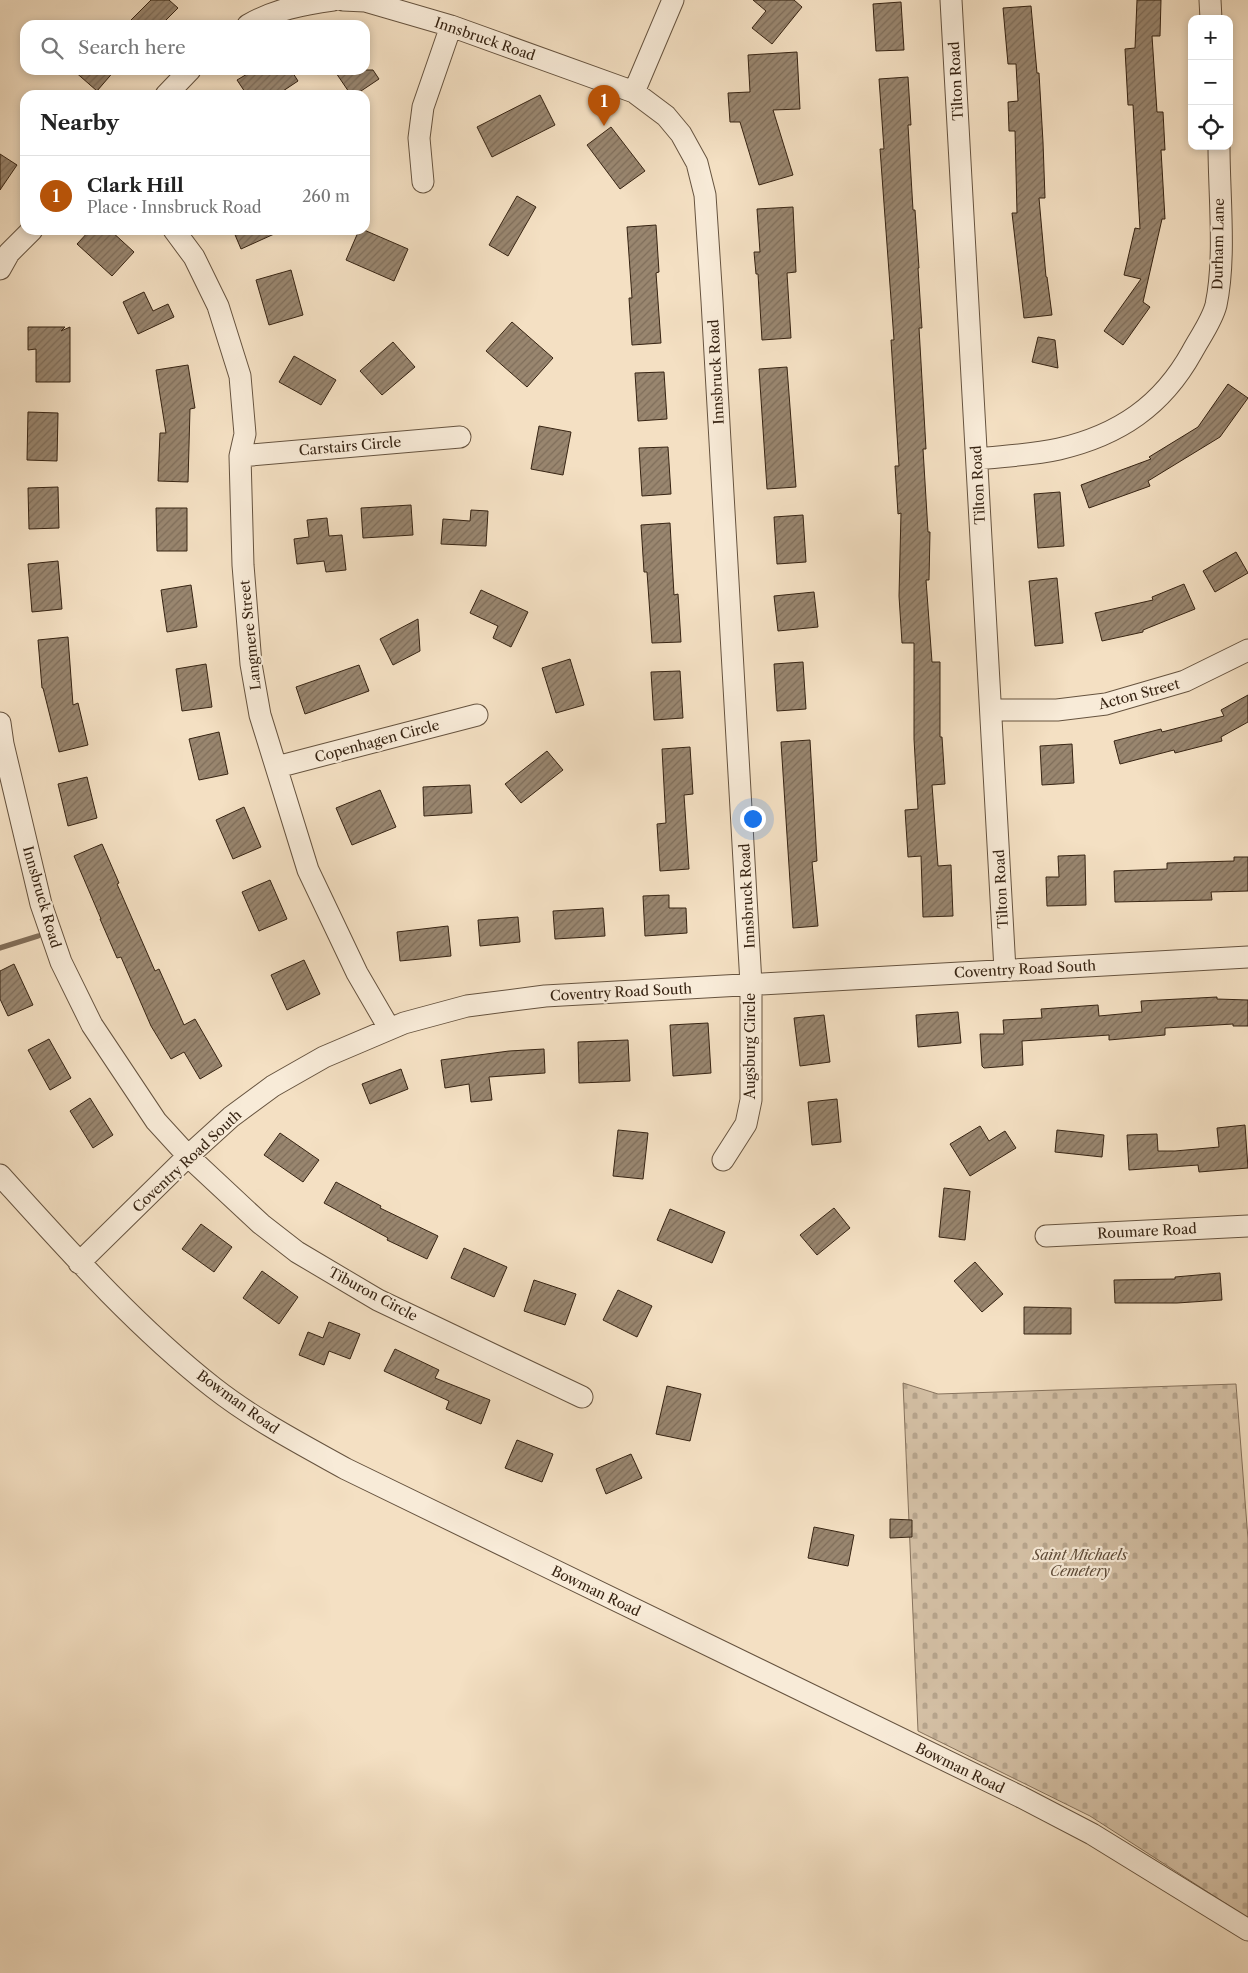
<!DOCTYPE html>
<html lang="en">
<head>
<meta charset="utf-8">
<style>
	:root { --surface:#fff; --page:#f2f2f2; --text:#222; --muted:#767676; --line:#e0e0e0; --accent:#b45309 }
	body { margin:0; font-family:"Libre Caslon Text",serif; background:var(--page); color:var(--text) }
	.controls { position:absolute; right:15px; top:15px; display:grid; overflow:hidden; border-radius:10px; box-shadow:0 2px 8px #0003 }
	.controls button { width:45px; height:45px; display:grid; place-items:center; padding:0; border:0; border-bottom:1px solid var(--line); background:var(--surface); color:var(--text); font:25px sans-serif }
	.you { position:absolute; left:752px; top:818px; width:18px; height:18px; margin:-12px; border:4px solid #fff; border-radius:50%; background:#1a73e8; box-shadow:0 0 0 8px #1a73e833 }
	.badge { display:grid; place-items:center; width:32px; height:32px; border-radius:50%; background:var(--accent); color:#fff; font-size:16px; font-weight:700 }
	.pin { position:absolute; translate:-50% -41px; filter:drop-shadow(0 1px 2px #0008) }
	.pin::after { content:''; position:absolute; top:26px; width:18px; height:15px; background:inherit; clip-path:polygon(0 0,100% 0,50% 100%) }
	.list { margin:0; padding:0; list-style:none }
	h2 { display:flex; justify-content:space-between; align-items:center; height:65px; margin:0; padding:0 20px; font-size:21px }
	h2 small { font-size:16px; font-weight:400; color:var(--muted) }
	.list li { display:grid; grid-template-columns:32px 1fr auto; gap:15px; align-items:center; box-sizing:border-box; height:80px; padding:0 20px; border-top:1px solid var(--line) }
	.list b { display:block; font-size:19px; white-space:nowrap }
	.list p { margin:0; font-size:16px; white-space:nowrap; color:var(--muted) }
	.list em { font-size:16px; font-style:normal; color:var(--muted) }
	.icon { flex:none; width:28px; height:28px; fill:none; stroke:currentColor; stroke-width:2; stroke-linecap:round; stroke-linejoin:round }
	.map { position:relative; flex:none; width:1248px; height:1973px; overflow:hidden }
	.search { position:absolute; background:var(--surface); box-shadow:0 2px 8px #0003; left:20px; top:20px; width:350px; height:55px; display:flex; align-items:center; gap:12px; box-sizing:border-box; padding:0 18px; border-radius:15px; color:var(--muted); font-size:19px }
	.panel { position:absolute; background:var(--surface); box-shadow:0 2px 8px #0003; left:20px; top:90px; width:350px; height:145px; border-radius:15px }
	.map>svg:first-child { display:block }
	.cemetery { fill:url(#cemetery-stones); stroke:#86725c }
	.lines { fill:none; stroke-linecap:round; stroke-linejoin:round }
	.stream { stroke:#826e59; stroke-width:5.5 }
	.building { fill:url(#building-hatch); stroke:#372413 }
	.minor-casing { stroke:#66533f; stroke-width:23 }
	.minor { stroke:#f8ebd8; stroke-width:21 }
	.labels { text-anchor:middle; stroke-width:4.5; stroke-linejoin:round; paint-order:stroke }
	.street-label { font-size:14px; fill:#372413; stroke:#f8ebd8 }
	.park-label { font-size:14px; font-style:italic; fill:#5e4b38; stroke:#f8ebd8 }
</style>
</head>
<body>
<div class="map">
<svg width="1248" height="1973" viewBox="0 0 1248 1973">
	<defs>
		<pattern id="cemetery-stones" width="16" height="16" patternUnits="userSpaceOnUse" patternTransform="scale(1.25)"><rect width="16" height="16" fill="#d4c0a5"/><path d="M2 7V4a2 2 0 0 1 4 0v3zM10 15v-3a2 2 0 0 1 4 0v3z" fill="#b7a58d"/></pattern>
		<pattern id="building-hatch" width="6" height="6" patternUnits="userSpaceOnUse" patternTransform="scale(1.25)"><rect width="6" height="6" fill="#99866f"/><path d="M-1 1l2-2M0 6l6-6M5 7l2-2" fill="none" stroke="#7e6d5a"/></pattern>
	</defs>
	<rect width="100%" height="100%" fill="#f4e0c3"/>
	<filter id="stains"><feTurbulence type="fractalNoise" baseFrequency=".004" numOctaves="4"/><feColorMatrix values="0 0 0 0 .2 0 0 0 0 .09 0 0 0 0 .02 0 0 0 .5 -.17"/></filter>
	<radialGradient id="worn" r=".72"><stop offset=".6" stop-color="#630" stop-opacity="0"/><stop offset="1" stop-color="#630" stop-opacity=".3"/></radialGradient>
	<!-- cemetery -->
	<path class="cemetery" d="M 903,1383 L 938,1394 L 1236,1384 L 1248,1539 L 1248,1918 L 1090,1816 L 918,1731 Z"/>
	<g class="lines">
		<!-- stream -->
		<path class="stream" d="M 0,948 L 38,936"/>
	</g>
	<!-- building -->
	<path class="building" d="M 151,0 L 169,0 L 178,8 L 161,25 L 126,25 Z
		M 753,0 L 794,0 L 802,7 L 772,44 L 752,28 L 766,11 Z
		M 1137,0 L 1161,0 L 1160,36 L 1152,36 L 1157,112 L 1163,112 L 1165,150 L 1161,150 L 1165,219 L 1162,219 L 1143,302 L 1150,307 L 1123,345 L 1104,331 L 1141,279 L 1124,275 L 1135,228 L 1140,229 L 1133,105 L 1128,105 L 1125,49 L 1135,48 Z
		M 901,2 L 904,50 L 876,51 L 873,4 Z
		M 1031,6 L 1037,73 L 1039,73 L 1043,142 L 1045,198 L 1039,198 L 1046,277 L 1047,277 L 1052,315 L 1024,318 L 1012,213 L 1017,213 L 1015,131 L 1009,131 L 1008,102 L 1018,101 L 1016,64 L 1008,64 L 1003,8 Z
		M 797,52 L 800,109 L 773,110 L 793,175 L 759,185 L 740,122 L 730,122 L 728,93 L 750,92 L 748,55 Z
		M 73,70 L 115,70 L 97,91 Z
		M 254,70 L 291,70 L 298,81 L 277,95 L 247,95 L 237,80 Z
		M 334,70 L 373,70 L 379,79 L 355,95 L 351,95 Z
		M 908,77 L 911,125 L 908,125 L 913,210 L 915,210 L 919,268 L 918,268 L 922,328 L 919,328 L 926,449 L 923,449 L 928,532 L 930,532 L 929,580 L 926,580 L 932,662 L 940,662 L 940,737 L 942,737 L 945,784 L 932,785 L 938,866 L 951,865 L 953,916 L 923,917 L 921,856 L 908,857 L 905,810 L 918,809 L 914,739 L 914,643 L 902,643 L 899,596 L 901,513 L 898,514 L 895,466 L 899,466 L 891,340 L 894,340 L 880,149 L 884,149 L 879,79 Z
		M 540,95 L 555,125 L 492,157 L 477,127 Z
		M 611,127 L 645,171 L 620,189 L 587,145 Z
		M 0,154 L 17,165 L 0,190 Z
		M 517,196 L 536,207 L 508,256 L 489,245 Z
		M 793,207 L 796,272 L 787,273 L 791,338 L 762,340 L 758,274 L 756,274 L 754,252 L 760,252 L 757,209 Z
		M 656,225 L 659,272 L 656,273 L 661,343 L 632,345 L 629,298 L 632,298 L 627,227 Z
		M 90,230 L 110,230 L 134,252 L 112,276 L 77,244 Z
		M 233,230 L 283,230 L 241,249 Z
		M 359,230 L 364,230 L 408,249 L 394,281 L 346,260 Z
		M 291,270 L 303,315 L 269,325 L 256,280 Z
		M 144,292 L 153,311 L 168,304 L 174,317 L 138,334 L 123,302 Z
		M 512,322 L 553,358 L 527,387 L 486,351 Z
		M 28,327 L 65,327 L 61,331 L 70,327 L 70,382 L 36,382 L 36,349 L 28,350 Z
		M 1038,337 L 1055,340 L 1058,368 L 1032,362 Z
		M 393,342 L 415,367 L 382,395 L 360,371 Z
		M 294,356 L 336,380 L 321,405 L 279,382 Z
		M 188,365 L 195,408 L 190,409 L 188,482 L 158,481 L 160,433 L 166,433 L 156,370 Z
		M 787,367 L 796,487 L 767,489 L 759,369 Z
		M 664,372 L 667,419 L 638,421 L 635,373 Z
		M 1228,384 L 1248,398 L 1220,437 L 1148,481 L 1150,486 L 1089,508 L 1081,485 L 1151,459 L 1149,457 L 1198,427 Z
		M 28,412 L 58,413 L 57,461 L 27,460 Z
		M 539,426 L 571,432 L 563,475 L 531,469 Z
		M 668,447 L 671,494 L 642,496 L 639,448 Z
		M 58,487 L 59,528 L 29,529 L 28,488 Z
		M 1060,492 L 1064,546 L 1038,548 L 1034,494 Z
		M 411,505 L 413,535 L 363,538 L 361,508 Z
		M 156,508 L 187,508 L 187,551 L 157,551 Z
		M 471,510 L 488,511 L 486,546 L 441,544 L 443,519 L 470,521 Z
		M 803,515 L 806,562 L 777,564 L 774,517 Z
		M 327,518 L 329,536 L 342,535 L 346,570 L 326,572 L 324,561 L 297,564 L 294,539 L 309,537 L 307,520 Z
		M 670,523 L 674,595 L 678,594 L 681,642 L 652,643 L 647,572 L 644,572 L 641,525 Z
		M 1236,552 L 1248,573 L 1215,592 L 1203,571 Z
		M 58,561 L 62,609 L 32,612 L 28,564 Z
		M 1057,578 L 1063,643 L 1035,646 L 1029,581 Z
		M 1184,584 L 1195,609 L 1143,630 L 1143,632 L 1102,641 L 1095,613 L 1153,600 L 1152,597 Z
		M 191,585 L 197,627 L 167,632 L 161,590 Z
		M 481,590 L 528,612 L 511,647 L 493,638 L 498,626 L 470,613 Z
		M 814,592 L 818,627 L 778,631 L 774,596 Z
		M 418,619 L 420,651 L 393,665 L 380,639 Z
		M 68,637 L 73,705 L 78,703 L 88,745 L 59,752 L 43,688 L 42,688 L 38,640 Z
		M 570,659 L 584,705 L 556,713 L 542,668 Z
		M 803,662 L 806,709 L 777,711 L 774,664 Z
		M 206,664 L 212,707 L 182,711 L 176,669 Z
		M 359,665 L 369,691 L 305,714 L 296,687 Z
		M 680,671 L 683,718 L 654,720 L 651,672 Z
		M 1248,695 L 1248,722 L 1221,737 L 1222,741 L 1175,753 L 1174,750 L 1120,764 L 1114,741 L 1161,729 L 1162,732 L 1224,716 L 1221,710 Z
		M 219,732 L 228,774 L 199,780 L 189,739 Z
		M 810,740 L 817,861 L 812,862 L 818,926 L 793,928 L 781,742 Z
		M 1072,744 L 1074,783 L 1042,785 L 1040,746 Z
		M 690,747 L 693,794 L 684,795 L 689,869 L 660,871 L 657,824 L 666,823 L 662,749 Z
		M 547,751 L 563,770 L 521,803 L 505,784 Z
		M 87,777 L 97,818 L 68,826 L 58,784 Z
		M 470,785 L 472,813 L 424,816 L 423,787 Z
		M 380,790 L 396,827 L 352,845 L 336,808 Z
		M 244,807 L 261,847 L 233,859 L 216,820 Z
		M 102,844 L 119,883 L 117,884 L 155,971 L 159,969 L 184,1025 L 195,1019 L 222,1066 L 200,1079 L 184,1052 L 171,1059 L 151,1026 L 121,957 L 117,958 L 100,919 L 101,919 L 74,856 Z
		M 1085,855 L 1086,905 L 1047,906 L 1046,877 L 1059,877 L 1058,856 Z
		M 1234,857 L 1248,857 L 1248,891 L 1211,892 L 1212,900 L 1115,902 L 1114,871 L 1167,869 L 1167,863 L 1234,861 Z
		M 270,880 L 287,919 L 259,931 L 242,892 Z
		M 669,895 L 669,908 L 686,908 L 687,933 L 645,936 L 643,896 Z
		M 603,908 L 605,936 L 555,939 L 553,911 Z
		M 518,917 L 520,942 L 480,946 L 478,920 Z
		M 448,926 L 451,956 L 400,961 L 397,932 Z
		M 304,960 L 320,994 L 287,1010 L 271,975 Z
		M 14,964 L 33,1005 L 8,1016 L 0,999 L 0,971 Z
		M 1217,997 L 1217,999 L 1248,1000 L 1248,1026 L 1233,1026 L 1233,1024 L 1165,1028 L 1165,1035 L 1109,1040 L 1109,1035 L 1022,1041 L 1023,1065 L 984,1068 L 982,1066 L 980,1034 L 1004,1034 L 1003,1020 L 1042,1018 L 1041,1009 L 1098,1005 L 1099,1016 L 1142,1012 L 1141,1001 Z
		M 958,1012 L 961,1043 L 918,1047 L 916,1015 Z
		M 824,1015 L 830,1062 L 800,1066 L 794,1018 Z
		M 708,1023 L 711,1073 L 673,1076 L 670,1025 Z
		M 49,1039 L 71,1078 L 50,1090 L 28,1050 Z
		M 628,1040 L 630,1081 L 579,1083 L 578,1042 Z
		M 544,1049 L 545,1073 L 489,1077 L 492,1100 L 471,1102 L 469,1084 L 445,1088 L 441,1060 L 509,1051 Z
		M 401,1069 L 408,1089 L 370,1104 L 362,1084 Z
		M 90,1098 L 113,1135 L 93,1148 L 70,1111 Z
		M 837,1099 L 841,1142 L 812,1145 L 808,1102 Z
		M 1245,1125 L 1248,1168 L 1199,1172 L 1198,1165 L 1129,1170 L 1127,1135 L 1157,1134 L 1158,1151 L 1175,1151 L 1219,1147 L 1217,1128 Z
		M 980,1126 L 989,1141 L 1005,1131 L 1016,1148 L 970,1176 L 950,1144 Z
		M 618,1130 L 648,1133 L 643,1179 L 613,1176 Z
		M 1057,1130 L 1104,1135 L 1102,1157 L 1055,1152 Z
		M 280,1133 L 319,1160 L 303,1182 L 264,1155 Z
		M 336,1182 L 381,1206 L 380,1208 L 438,1236 L 427,1259 L 387,1240 L 388,1238 L 324,1203 Z
		M 944,1188 L 970,1191 L 965,1240 L 939,1237 Z
		M 834,1208 L 850,1228 L 817,1255 L 800,1235 Z
		M 670,1209 L 725,1232 L 712,1263 L 657,1240 Z
		M 201,1224 L 232,1247 L 214,1272 L 182,1249 Z
		M 464,1248 L 507,1267 L 494,1297 L 451,1278 Z
		M 975,1262 L 1003,1294 L 982,1312 L 954,1281 Z
		M 262,1271 L 298,1297 L 279,1324 L 243,1298 Z
		M 1220,1273 L 1222,1300 L 1177,1303 L 1115,1303 L 1114,1280 L 1175,1279 L 1175,1277 Z
		M 534,1280 L 576,1294 L 565,1325 L 524,1311 Z
		M 618,1290 L 652,1306 L 637,1337 L 603,1320 Z
		M 1024,1307 L 1071,1308 L 1071,1334 L 1024,1334 Z
		M 329,1322 L 360,1334 L 350,1359 L 329,1351 L 324,1365 L 299,1355 L 308,1332 L 323,1338 Z
		M 395,1349 L 439,1370 L 435,1378 L 490,1400 L 481,1424 L 446,1409 L 449,1401 L 384,1371 Z
		M 667,1386 L 701,1394 L 690,1441 L 656,1434 Z
		M 517,1440 L 553,1454 L 542,1482 L 505,1468 Z
		M 631,1454 L 642,1478 L 606,1494 L 596,1469 Z
		M 890,1519 L 912,1520 L 912,1537 L 890,1538 Z
		M 814,1527 L 854,1535 L 848,1566 L 808,1558 Z"/>
	<g class="lines">
		<defs>
			<path id="minor" d="M 343,0 L 365,1 L 451,26 L 634,92 L 666,116 L 681,134 L 697,163 L 705,195 L 712,301 L 751,984 L 751,1100 L 746,1124 L 723,1160
				M 951,0 L 1005,970
				M 1210,0 L 1211,19
				M 248,25 C 274,10 303,4 333,0
				M 634,92 L 673,0
				M 166,95 L 190,70
				M 423,182 L 419,138 L 423,107 L 451,26
				M 174,230 L 194,257 L 218,306 L 240,376 L 245,434 L 240,456 L 243,565 L 251,664 L 260,715 L 308,870 L 357,973 L 389,1028
				M 0,269 L 9,253 L 32,230
				M 240,456 L 460,437
				M 977,459 C 1004,456 1033,455 1059,449 C 1119,435 1162,406 1192,352 C 1200,337 1212,321 1216,305 C 1226,258 1219,195 1219,146
				M 992,710 L 1057,710 L 1106,704 L 1185,681 L 1248,650
				M 0,723 L 3,744 L 41,904 L 61,962 L 92,1025 L 156,1121 L 188,1156 L 261,1224 L 297,1252 L 378,1300 L 582,1397
				M 277,767 L 477,715
				M 0,1175 C 67,1249 135,1326 214,1388 C 255,1420 301,1444 346,1469 L 1021,1797 L 1092,1834 L 1248,1930
				M 1046,1236 L 1248,1226
				M 79,1263 L 188,1156 L 231,1117 L 273,1086 L 324,1057 L 404,1023 L 467,1006 L 545,996 L 1248,957"/>
		</defs>
		<!-- minor casing -->
		<use href="#minor" class="minor-casing"/>
		<!-- minor -->
		<use href="#minor" class="minor"/>
	</g>
	<g class="labels">
		<!-- street labels -->
		<g class="street-label">
			<text transform="translate(485 39) rotate(19)" y="5">Innsbruck Road</text>
			<text transform="translate(956 81) rotate(-93)" y="5">Tilton Road</text>
			<text transform="translate(1218 244) rotate(-89)" y="5">Durham Lane</text>
			<text transform="translate(716 372) rotate(-93)" y="5">Innsbruck Road</text>
			<text transform="translate(350 446) rotate(-5)" y="5">Carstairs Circle</text>
			<text transform="translate(978 485) rotate(-93)" y="5">Tilton Road</text>
			<text transform="translate(250 635) rotate(-96)" y="5">Langmere Street</text>
			<text transform="translate(1139 694) rotate(-15)" y="5">Acton Street</text>
			<text transform="translate(377 741) rotate(-15)" y="5">Copenhagen Circle</text>
			<text transform="translate(1001 889) rotate(-93)" y="5">Tilton Road</text>
			<text transform="translate(747 896) rotate(-93)" y="5">Innsbruck Road</text>
			<text transform="translate(42 897) rotate(74)" y="5">Innsbruck Road</text>
			<text transform="translate(1025 969) rotate(-3)" y="5">Coventry Road South</text>
			<text transform="translate(621 992) rotate(-3)" y="5">Coventry Road South</text>
			<text transform="translate(750 1046) rotate(-90)" y="5">Augsburg Circle</text>
			<text transform="translate(187 1161) rotate(-43)" y="5">Coventry Road South</text>
			<text transform="translate(1147 1231) rotate(-3)" y="5">Roumare Road</text>
			<text transform="translate(373 1294) rotate(28)" y="5">Tiburon Circle</text>
			<text transform="translate(238 1402) rotate(36)" y="5">Bowman Road</text>
			<text transform="translate(596 1591) rotate(26)" y="5">Bowman Road</text>
			<text transform="translate(960 1768) rotate(26)" y="5">Bowman Road</text>
		</g>
		<!-- park labels -->
		<g class="park-label">
			<text x="1080" y="1560">Saint Michaels<tspan x="1080" dy="16">Cemetery</tspan></text>
		</g>
	</g>
	<rect width="100%" height="100%" filter="url(#stains)"/>
	<rect width="100%" height="100%" fill="url(#worn)"/>
</svg>
<div class="controls">
<button>+</button>
<button>−</button>
<button><svg class="icon" aria-label="locate" viewBox="0 0 24 24"><circle cx="12" cy="12" r="6"/><path d="M12 2v4M12 18v4M2 12h4M18 12h4"/></svg></button>
</div>
<div class="you"></div>
<div class="pin badge" style="left:604px;top:126px">1</div>
<div class="search"><svg class="icon" aria-label="search" viewBox="0 0 24 24"><circle cx="10" cy="10" r="6"/><path d="M15 15l6 6"/></svg>Search here</div>
<section class="panel">
<h2>Nearby<small></small></h2>
<ul class="list">
<li><span class="badge">1</span><div><b>Clark Hill</b><p>Place · Innsbruck Road</p></div><em>260 m</em></li>
</ul>
</section>
</div>
</body>
</html>
